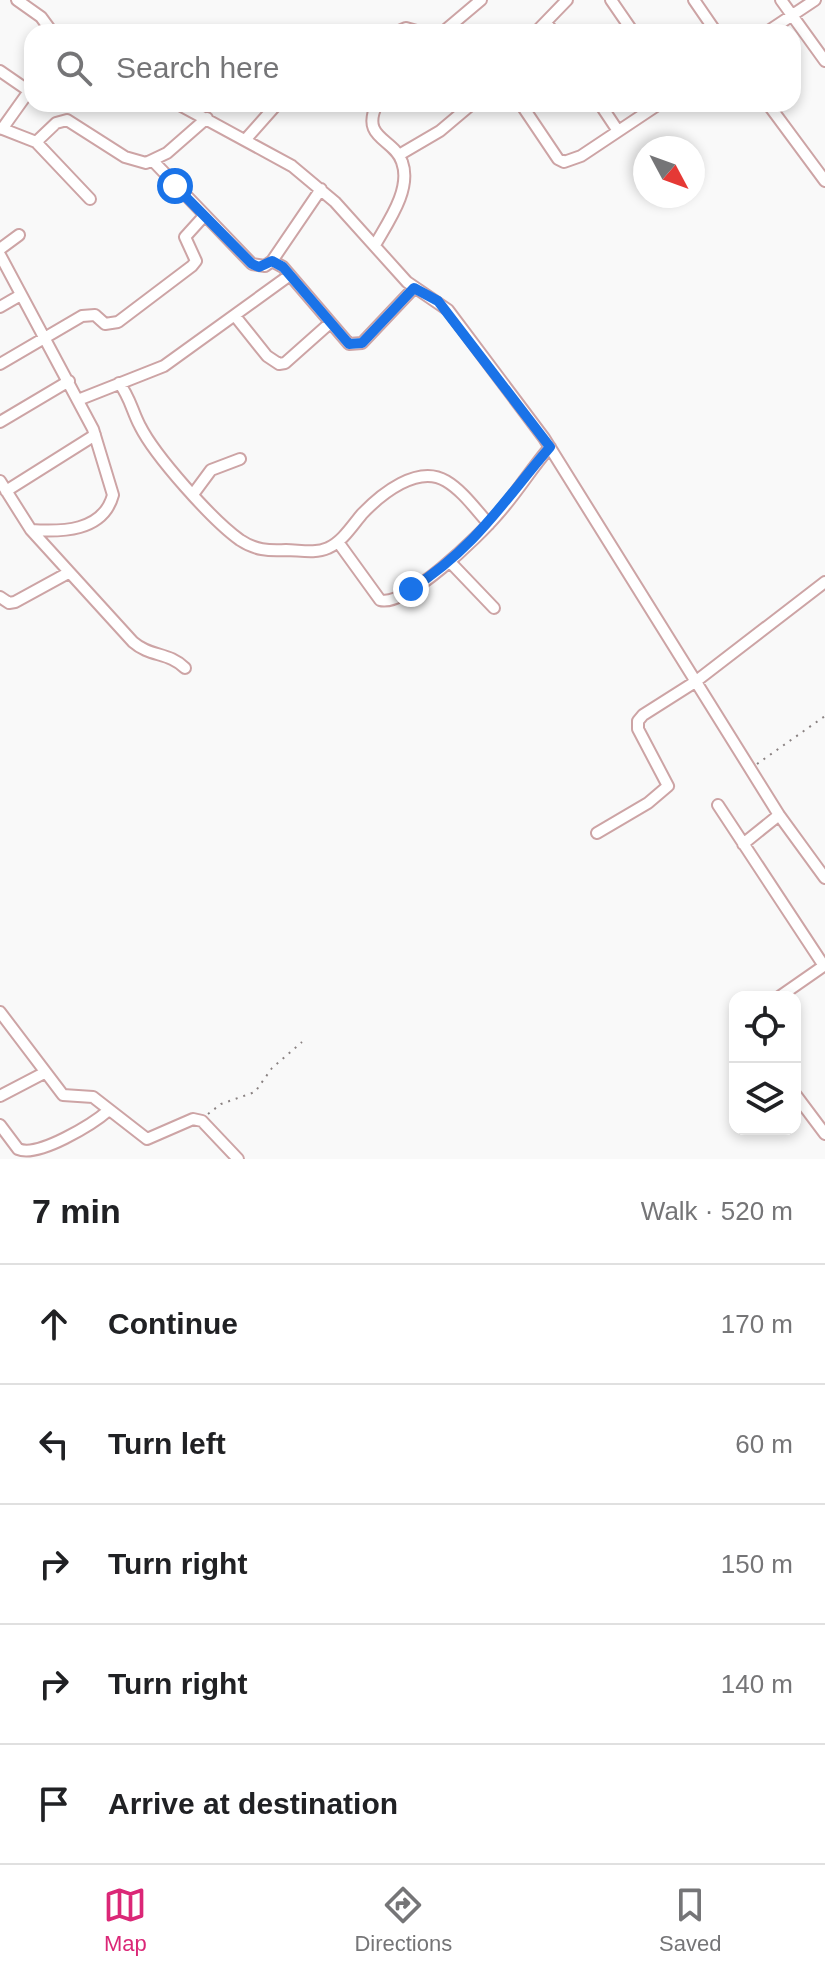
<!DOCTYPE html>
<html lang="en">
<head>
<meta charset="utf-8">
<style>
	:root { --surface:#fff; --page:#f6f6f6; --text:#202124; --muted:#757577; --line:#e0e0e0; --accent:#db2777 }
	body { margin:0; font-family:Helvetica,sans-serif; background:var(--page); color:var(--text) }
	.controls { position:absolute; right:24px; bottom:24px; display:grid; overflow:hidden; border-radius:16px; box-shadow:0 4px 12px #0003 }
	.controls button { width:72px; height:72px; display:grid; place-items:center; padding:0; border:0; border-bottom:2px solid var(--line); background:var(--surface); color:var(--text); font:40px sans-serif }
	.compass { position:absolute; left:633px; top:136px; width:72px; height:72px; border-radius:50%; background:var(--surface); box-shadow:0 4px 12px #0003; rotate:131deg }
	.stop { position:absolute; width:24px; height:24px; margin:-18px; border:6px solid #1a73e8; border-radius:50%; background:#fff }
	.stop.end { background:#1a73e8; border-color:#fff; box-shadow:0 2px 8px #0008 }
	.list { margin:0; padding:0; list-style:none }
	h2 { display:flex; justify-content:space-between; align-items:center; height:104px; margin:0; padding:0 32px; font-size:34px }
	h2 small { font-size:26px; font-weight:400; color:var(--muted) }
	.list li { display:grid; grid-template-columns:52px 1fr auto; gap:24px; align-items:center; box-sizing:border-box; height:120px; padding:0 32px; border-top:2px solid var(--line) }
	.list b { display:block; font-size:30px; white-space:nowrap }
	.list em { font-size:26px; font-style:normal; color:var(--muted) }
	.icon { flex:none; width:44px; height:44px; fill:none; stroke:currentColor; stroke-width:2; stroke-linecap:round; stroke-linejoin:round }
	.map { position:relative; flex:none; width:825px; height:1159px; overflow:hidden }
	.search { position:absolute; background:var(--surface); box-shadow:0 4px 12px #0003; left:24px; right:24px; top:24px; height:88px; display:flex; align-items:center; gap:20px; box-sizing:border-box; padding:0 28px; border-radius:24px; color:var(--muted); font-size:30px }
	.sheet { height:704px; background:var(--surface) }
	nav { display:flex; justify-content:space-around; align-items:center; box-sizing:border-box; height:112px; border-top:2px solid var(--line); background:var(--surface); font-size:22px; color:var(--muted) }
	nav a { display:grid; justify-items:center; gap:4px }
	nav .on { color:var(--accent) }
	.map>svg:first-child { display:block }
	.lines { fill:none; stroke-linecap:round; stroke-linejoin:round }
	.minor-casing { stroke:#cda4a5; stroke-width:14 }
	.path { stroke:#8a8282; stroke-width:2; stroke-dasharray:2 6; stroke-linecap:butt }
	.minor { stroke:#fff; stroke-width:10 }
	.route { stroke:#1a73e8; stroke-width:10 }
</style>
</head>
<body>
<div class="map">
<svg width="825" height="1159" viewBox="0 0 825 1159">
	<rect width="100%" height="100%" fill="#f9f9f9"/>
	<g class="lines">
		<defs>
			<path id="minor" d="M 17,0 L 41,17 L 52,32
				M 611,0 L 633,32
				M 694,0 L 716,32
				M 781,0 L 825,61
				M 546,22 L 553,32
				M 397,32 L 406,28 L 420,32
				M 443,32 L 481,0
				M 536,32 L 567,0
				M 767,32 L 815,0
				M 0,71 L 29,91
				M 178,104 L 292,166 L 335,202 L 407,282 L 448,310 L 544,438 L 779,815 L 825,878
				M 521,104 L 558,159 L 564,162 L 581,156 L 659,104
				M 600,104 L 618,131
				M 768,104 L 825,181
				M 0,128 L 36,142 L 56,123 L 67,120 L 125,157 L 146,163 L 167,153 L 207,118
				M 2,129 L 32,87
				M 246,139 L 277,104
				M 36,142 L 90,199
				M 399,155 L 440,131 L 472,104
				M 153,161 L 252,264 L 265,266 L 272,261 L 283,267 L 349,344 L 362,343 L 414,288
				M 375,245 C 388,222 412,189 402,162 C 394,138 360,139 377,104
				M 0,249 L 19,235
				M 0,255 L 93,429 L 113,495 C 103,532 61,532 31,530
				M 272,261 L 321,189
				M 0,307 L 19,296
				M 235,316 L 267,356 L 279,364 L 285,363 L 330,323
				M 0,364 L 82,316 L 95,315 L 105,324 L 118,322 L 192,266 L 196,261 L 185,237 L 204,216
				M 119,383 C 130,397 132,411 140,426 C 155,456 212,520 240,540 C 255,550 268,551 286,550 C 299,550 315,554 328,548 C 342,542 352,526 362,514 C 381,494 418,464 446,481 C 463,491 476,510 489,524
				M 78,400 L 164,366 L 290,275
				M 0,422 L 69,381
				M 0,481 L 31,530 L 133,642 C 150,657 169,652 185,668
				M 6,491 L 95,435
				M 194,493 L 211,470 L 240,459
				M 338,542 L 380,600 C 406,608 480,535 497,515 C 516,494 531,469 550,447
				M 450,562 L 494,608
				M 0,597 L 9,603 L 15,602 L 68,573
				M 718,805 L 824,966
				M 597,833 L 648,803 L 668,786 L 638,729 L 638,721 L 643,715 L 695,682 L 825,582
				M 743,844 L 779,815
				M 779,997 L 825,965
				M 0,1012 L 63,1095 L 93,1097 L 147,1139 L 193,1119 L 202,1121 L 238,1159
				M 795,1094 L 825,1134
				M 0,1096 L 44,1073
				M 0,1125 L 18,1149 C 38,1158 93,1124 109,1110"/>
		</defs>
		<!-- minor casing -->
		<use href="#minor" class="minor-casing"/>
		<!-- path -->
		<path class="path" d="M 757,764 L 825,716
			M 208,1114 L 221,1104 L 255,1092 L 272,1068 L 302,1042"/>
		<!-- minor -->
		<use href="#minor" class="minor"/>
	</g>
	<g class="lines">
		<!-- route -->
		<path class="route" d="M 175,186 L 252,264 L 259,267 L 272,261 L 283,267 L 349,344 L 362,343 L 414,288 L 438,301 L 550,447 C 502,503 476,547 411,589"/>
	</g>
</svg>
<div class="controls">
<button><svg class="icon" aria-label="locate" viewBox="0 0 24 24"><circle cx="12" cy="12" r="6"/><path d="M12 2v4M12 18v4M2 12h4M18 12h4"/></svg></button>
<button><svg class="icon" aria-label="layers" viewBox="0 0 24 24"><path d="M12 4l9 5-9 5-9-5zM3 14l9 5 9-5"/></svg></button>
</div>
<svg class="compass" viewBox="-18 -18 36 36"><path d="M0-13l5 13h-10z" fill="#e53935"/><path d="M0 13l5-13h-10z" fill="#757577"/></svg>
<div class="stop" style="left:175px;top:186px"></div>
<div class="stop end" style="left:411px;top:589px"></div>
<div class="search"><svg class="icon" aria-label="search" viewBox="0 0 24 24"><circle cx="10" cy="10" r="6"/><path d="M15 15l6 6"/></svg>Search here</div>
</div>
<section class="sheet">
<h2>7 min<small>Walk · 520 m</small></h2>
<ul class="list">
<li><svg class="icon" aria-label="ahead" viewBox="0 0 24 24"><path d="M12 20V5M6 11l6-6 6 6"/></svg><div><b>Continue</b></div><em>170 m</em></li>
<li><svg class="icon" aria-label="left" viewBox="0 0 24 24"><path d="M17 20v-9H6M10 6l-5 5 5 5"/></svg><div><b>Turn left</b></div><em>60 m</em></li>
<li><svg class="icon" aria-label="right" viewBox="0 0 24 24"><path d="M7 20v-9h11M14 6l5 5-5 5"/></svg><div><b>Turn right</b></div><em>150 m</em></li>
<li><svg class="icon" aria-label="right" viewBox="0 0 24 24"><path d="M7 20v-9h11M14 6l5 5-5 5"/></svg><div><b>Turn right</b></div><em>140 m</em></li>
<li><svg class="icon" aria-label="arrive" viewBox="0 0 24 24"><path d="M6 21V4h12l-3 4 3 4H6"/></svg><div><b>Arrive at destination</b></div></li>
</ul>
</section>
<nav>
<a class="on"><svg class="icon" aria-label="map" viewBox="0 0 24 24"><path d="M3 6l6-2 6 2 6-2v14l-6 2-6-2-6 2zM9 4v14M15 6v14"/></svg>Map</a>
<a><svg class="icon" aria-label="directions" viewBox="0 0 24 24"><path d="M12 3l9 9-9 9-9-9zM9 14v-3h6M13 9l2 2-2 2"/></svg>Directions</a>
<a><svg class="icon" aria-label="saved" viewBox="0 0 24 24"><path d="M7 4h10v16l-5-4-5 4z"/></svg>Saved</a>
</nav>
</body>
</html>
